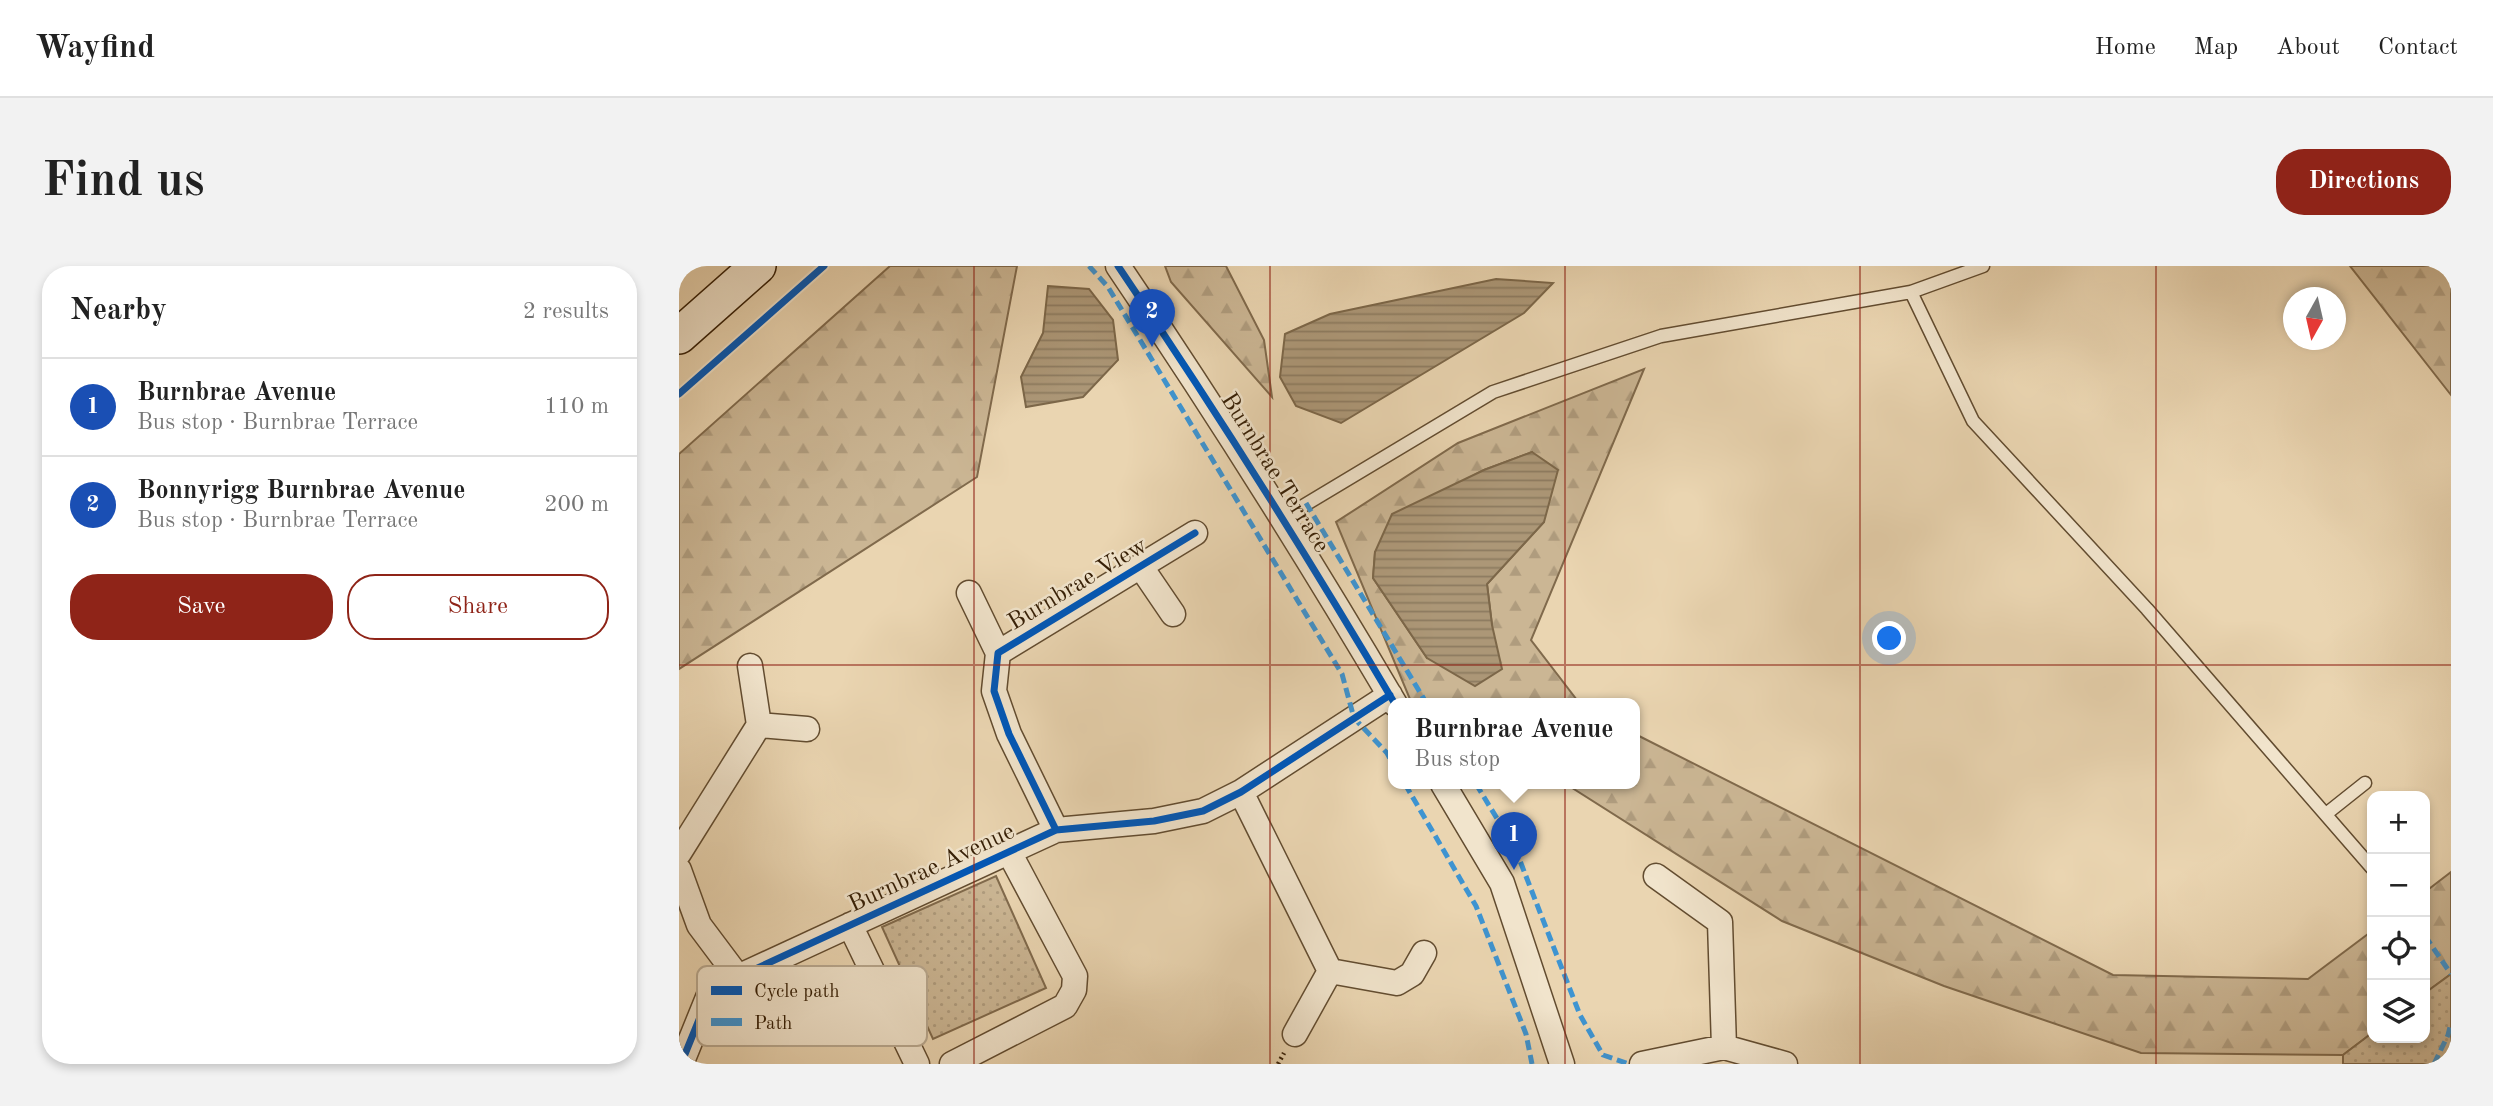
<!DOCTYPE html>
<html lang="en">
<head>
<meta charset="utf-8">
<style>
	:root { --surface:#fff; --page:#f2f2f2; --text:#222; --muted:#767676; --line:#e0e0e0; --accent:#8f2418 }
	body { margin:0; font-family:"Old Standard TT",serif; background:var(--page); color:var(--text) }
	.controls { position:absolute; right:21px; bottom:21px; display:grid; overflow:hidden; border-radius:14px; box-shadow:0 4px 10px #0003 }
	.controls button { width:63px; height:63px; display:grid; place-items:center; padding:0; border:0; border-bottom:2px solid var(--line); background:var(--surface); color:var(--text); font:35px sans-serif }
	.compass { position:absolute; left:1604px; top:21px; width:63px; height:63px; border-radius:50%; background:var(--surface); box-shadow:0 4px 10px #0003; rotate:188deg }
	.you { position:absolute; left:1211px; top:373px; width:24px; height:24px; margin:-18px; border:5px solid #fff; border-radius:50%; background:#1a73e8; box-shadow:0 0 0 10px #1a73e833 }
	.badge { display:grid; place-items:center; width:46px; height:46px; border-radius:50%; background:var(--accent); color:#fff; font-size:23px; font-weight:700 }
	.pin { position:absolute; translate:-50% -58px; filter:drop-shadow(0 2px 4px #0008) }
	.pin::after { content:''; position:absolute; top:37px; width:24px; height:21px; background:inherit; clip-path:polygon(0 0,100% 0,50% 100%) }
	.popup { position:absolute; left:709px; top:432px; width:252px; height:91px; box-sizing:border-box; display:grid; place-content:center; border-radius:14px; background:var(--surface); filter:drop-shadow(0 2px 5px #0005); font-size:23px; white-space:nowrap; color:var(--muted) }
	.popup b { font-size:26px; color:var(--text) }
	.popup::after { content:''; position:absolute; left:50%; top:100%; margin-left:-14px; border:14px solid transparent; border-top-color:var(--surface) }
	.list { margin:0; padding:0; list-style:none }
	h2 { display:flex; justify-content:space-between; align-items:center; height:91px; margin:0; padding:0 28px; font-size:30px }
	h2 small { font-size:23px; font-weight:400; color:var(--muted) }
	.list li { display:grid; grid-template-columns:46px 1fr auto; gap:21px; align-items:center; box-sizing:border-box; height:98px; padding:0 28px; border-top:2px solid var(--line) }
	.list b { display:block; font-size:26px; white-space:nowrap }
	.list p { margin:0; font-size:23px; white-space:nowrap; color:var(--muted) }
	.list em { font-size:23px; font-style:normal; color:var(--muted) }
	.actions { display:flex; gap:14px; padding:21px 28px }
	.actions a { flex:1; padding:16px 0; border:2px solid var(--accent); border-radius:28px; text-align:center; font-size:24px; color:var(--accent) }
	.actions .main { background:var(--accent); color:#fff }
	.icon { flex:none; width:38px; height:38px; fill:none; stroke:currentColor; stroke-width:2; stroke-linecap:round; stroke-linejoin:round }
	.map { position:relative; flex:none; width:1772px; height:798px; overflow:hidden; border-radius:28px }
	header { display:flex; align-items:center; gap:42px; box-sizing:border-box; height:98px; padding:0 35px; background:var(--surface); border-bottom:2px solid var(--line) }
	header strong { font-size:33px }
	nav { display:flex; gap:38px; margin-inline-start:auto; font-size:24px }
	.intro { display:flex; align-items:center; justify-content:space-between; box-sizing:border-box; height:168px; padding:0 42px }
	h1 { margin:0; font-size:49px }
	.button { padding:18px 32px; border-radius:28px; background:var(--accent); color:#fff; font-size:24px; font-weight:700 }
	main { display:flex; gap:42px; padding:0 42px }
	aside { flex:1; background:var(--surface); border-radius:28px; box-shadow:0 4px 10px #0003 }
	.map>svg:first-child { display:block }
	.forest { fill:url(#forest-firs); stroke:#806a4c; stroke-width:2; fill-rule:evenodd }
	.park { fill:url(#park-dots); stroke:#806a4c; stroke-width:2 }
	.water { fill:url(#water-rules); stroke:#7c6749; stroke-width:2 }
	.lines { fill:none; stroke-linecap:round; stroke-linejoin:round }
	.lane-casing { stroke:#624c30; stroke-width:15 }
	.street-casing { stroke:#624c30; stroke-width:27 }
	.secondary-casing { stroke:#351e05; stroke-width:38 }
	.path { stroke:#351e05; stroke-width:4.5; stroke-dasharray:2 3.5; stroke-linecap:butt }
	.lane { stroke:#f1e4cc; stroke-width:12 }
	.street { stroke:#f1e4cc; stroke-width:24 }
	.secondary { stroke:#f1e4cc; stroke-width:35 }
	.quiet { stroke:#3e94d1; stroke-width:5; stroke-dasharray:10 5; stroke-linecap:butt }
	.cycleway-casing { stroke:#f1e4cc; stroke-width:11 }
	.cycleway { stroke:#0057b8; stroke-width:7 }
	.grid { fill:none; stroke:#8f2418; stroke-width:2; stroke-opacity:0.55 }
	.labels { text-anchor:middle; stroke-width:5; stroke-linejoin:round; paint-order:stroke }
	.street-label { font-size:24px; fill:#351e05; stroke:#f1e4cc }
	.key { fill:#f1e4cc; stroke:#b9a990; stroke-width:2 }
	.key-label { font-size:19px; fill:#351e05 }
</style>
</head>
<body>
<header>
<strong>Wayfind</strong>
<nav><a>Home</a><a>Map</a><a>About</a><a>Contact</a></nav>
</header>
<div class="intro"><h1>Find us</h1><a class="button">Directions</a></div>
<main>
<aside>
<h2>Nearby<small>2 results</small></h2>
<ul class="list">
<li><span class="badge" style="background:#1a4fb4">1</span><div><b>Burnbrae Avenue</b><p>Bus stop · Burnbrae Terrace</p></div><em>110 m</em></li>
<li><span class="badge" style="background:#1a4fb4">2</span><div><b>Bonnyrigg Burnbrae Avenue</b><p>Bus stop · Burnbrae Terrace</p></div><em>200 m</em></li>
</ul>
<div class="actions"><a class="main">Save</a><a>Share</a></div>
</aside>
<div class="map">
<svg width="1772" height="798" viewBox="0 0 1772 798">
	<defs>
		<pattern id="forest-firs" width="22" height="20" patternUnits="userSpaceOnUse" patternTransform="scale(1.75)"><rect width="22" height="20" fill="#cbb694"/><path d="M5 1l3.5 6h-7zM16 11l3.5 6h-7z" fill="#af9c7e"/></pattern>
		<pattern id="park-dots" width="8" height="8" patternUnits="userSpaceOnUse" patternTransform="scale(1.75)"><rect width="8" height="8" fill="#cbb694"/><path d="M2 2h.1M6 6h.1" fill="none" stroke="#af9c7e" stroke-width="1.8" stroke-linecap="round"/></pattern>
		<pattern id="water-rules" width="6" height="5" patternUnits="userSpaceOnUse" patternTransform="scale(1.75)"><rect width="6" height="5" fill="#ac9777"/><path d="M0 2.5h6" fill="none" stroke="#8d7b60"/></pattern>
	</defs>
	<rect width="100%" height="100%" fill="#ead5b1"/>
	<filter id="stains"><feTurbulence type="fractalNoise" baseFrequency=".00286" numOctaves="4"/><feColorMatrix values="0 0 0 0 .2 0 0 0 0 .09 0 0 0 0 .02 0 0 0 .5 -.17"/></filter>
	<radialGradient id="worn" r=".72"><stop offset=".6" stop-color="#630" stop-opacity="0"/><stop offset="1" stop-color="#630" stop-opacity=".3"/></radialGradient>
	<!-- forest -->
	<path class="forest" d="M 211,0 L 338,0 L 298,211 L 0,403 L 0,188 Z
		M 486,0 L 547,0 L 585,74 L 593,131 L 492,16 Z
		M 1671,0 L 1772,0 L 1772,129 Z
		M 965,103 L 852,374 L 901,438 L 733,438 L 657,256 L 779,177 ZM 853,186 L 865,256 L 808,318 L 813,359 L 748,392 L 694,312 L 696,286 L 765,225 L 805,204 Z
		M 956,468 L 1434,709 L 1629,713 L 1693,665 L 1693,767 L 1664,789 L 1462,787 L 1265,720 L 1103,655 L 887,518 L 956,518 Z
		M 1772,606 L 1772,708 L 1746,727 L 1746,626 Z"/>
	<!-- park -->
	<path class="park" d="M 317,610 L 367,722 L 254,773 L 203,661 Z
		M 1772,708 L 1772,798 L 1664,798 L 1664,789 L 1693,767 L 1693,772 L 1746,772 L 1746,727 Z"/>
	<!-- water -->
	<path class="water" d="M 817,13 L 874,17 L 845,47 L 662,157 L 617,140 L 601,111 L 606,68 L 651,48 Z
		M 369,20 L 410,23 L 434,54 L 439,94 L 404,131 L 347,141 L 342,111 L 364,67 Z
		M 853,186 L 879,204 L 865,256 L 808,318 L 813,359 L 823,403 L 796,420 L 748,392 L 694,312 L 696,286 L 713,248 L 805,204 Z"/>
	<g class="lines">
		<defs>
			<path id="lane" d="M 1232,26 L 1294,155 L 1468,343 L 1693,602
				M 604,252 L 814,126 L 982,70 L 1232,26 L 1304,0
				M 1647,548 L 1686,517"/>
			<path id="street" d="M 439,0 C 536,143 628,289 716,438
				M 462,301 L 494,348
				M 290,327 L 319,387
				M 80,459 L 128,463
				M 764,518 L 823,617 L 883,798
				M 562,526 L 651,705 L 718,717 L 733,708 L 745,687
				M 377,564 L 330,468 L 315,425 L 319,387 L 516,267
				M 0,587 L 80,459 L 71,400
				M 0,604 L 20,659 L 59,711
				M 977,610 L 1041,656 L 1045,781
				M 171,659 L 238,798
				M 616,768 L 651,705
				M 2,798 L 30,729 L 59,711 L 377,564 L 475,555 L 524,545 L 562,526 L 711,429
				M 273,798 L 386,740 L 395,724 L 396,710 L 330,586
				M 963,798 L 1045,781 L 1106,798"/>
			<path id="secondary" d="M 0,70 L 79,0"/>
		</defs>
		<!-- lane casing -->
		<use href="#lane" class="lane-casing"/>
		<!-- street casing -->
		<use href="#street" class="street-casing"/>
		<!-- secondary casing -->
		<use href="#secondary" class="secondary-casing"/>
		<!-- path -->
		<path class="path" d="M 599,798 L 605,787"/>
		<!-- lane -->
		<use href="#lane" class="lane"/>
		<!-- street -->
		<use href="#street" class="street"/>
		<!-- secondary -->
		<use href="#secondary" class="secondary"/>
		<!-- quiet -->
		<path class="quiet" d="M 410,0 L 429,21 L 663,408 L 675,452 L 708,487 L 714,498
			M 627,237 L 748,438
			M 726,518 L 797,640 L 847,768 L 853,798
			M 797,518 L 836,582 L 901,749 L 924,789 L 950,798
			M 1746,670 L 1772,708
			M 1755,798 L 1769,769 L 1772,757"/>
		<defs>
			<path id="cycleway" d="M 439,0 C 536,143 628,289 716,438
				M 0,128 L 145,0
				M 377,564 L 330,468 L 315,425 L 319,387 L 516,267
				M 2,798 L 30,729 L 59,711 L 377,564 L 475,555 L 524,545 L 562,526 L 711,429"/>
		</defs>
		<!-- cycleway casing -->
		<use href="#cycleway" class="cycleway-casing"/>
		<!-- cycleway -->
		<use href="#cycleway" class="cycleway"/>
	</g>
	<!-- grid -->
	<path class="grid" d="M 295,0 L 295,798M 591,0 L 591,798M 886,0 L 886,798M 1181,0 L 1181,798M 1477,0 L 1477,798M 0,399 L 1772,399"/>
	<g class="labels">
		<!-- street labels -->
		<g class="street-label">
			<text transform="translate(597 206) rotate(58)" y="8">Burnbrae Terrace</text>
			<text transform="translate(398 317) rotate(-31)" y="8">Burnbrae View</text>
			<text transform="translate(252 601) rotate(-25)" y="8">Burnbrae Avenue</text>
		</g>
	</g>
	<!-- legend -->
	<rect x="18" y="700" width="230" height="80" rx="10" class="key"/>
	<rect x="32" y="720" width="31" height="9" fill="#0057b8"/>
	<rect x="32" y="752" width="31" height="8" fill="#3e94d1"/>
	<g class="key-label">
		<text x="75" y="731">Cycle path</text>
		<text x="75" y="763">Path</text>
	</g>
	<rect width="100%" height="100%" filter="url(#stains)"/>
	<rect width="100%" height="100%" fill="url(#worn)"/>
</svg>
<div class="controls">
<button>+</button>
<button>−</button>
<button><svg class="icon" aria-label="locate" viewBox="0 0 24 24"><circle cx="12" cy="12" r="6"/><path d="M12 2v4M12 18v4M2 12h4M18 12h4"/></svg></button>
<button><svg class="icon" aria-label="layers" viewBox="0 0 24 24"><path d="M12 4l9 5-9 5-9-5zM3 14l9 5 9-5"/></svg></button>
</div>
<svg class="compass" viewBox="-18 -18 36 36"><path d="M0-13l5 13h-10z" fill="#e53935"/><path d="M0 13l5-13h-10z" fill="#767676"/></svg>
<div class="you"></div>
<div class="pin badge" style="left:835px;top:604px;background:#1a4fb4">1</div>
<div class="popup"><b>Burnbrae Avenue</b>Bus stop</div>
<div class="pin badge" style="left:473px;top:81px;background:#1a4fb4">2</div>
</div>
</main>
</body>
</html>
